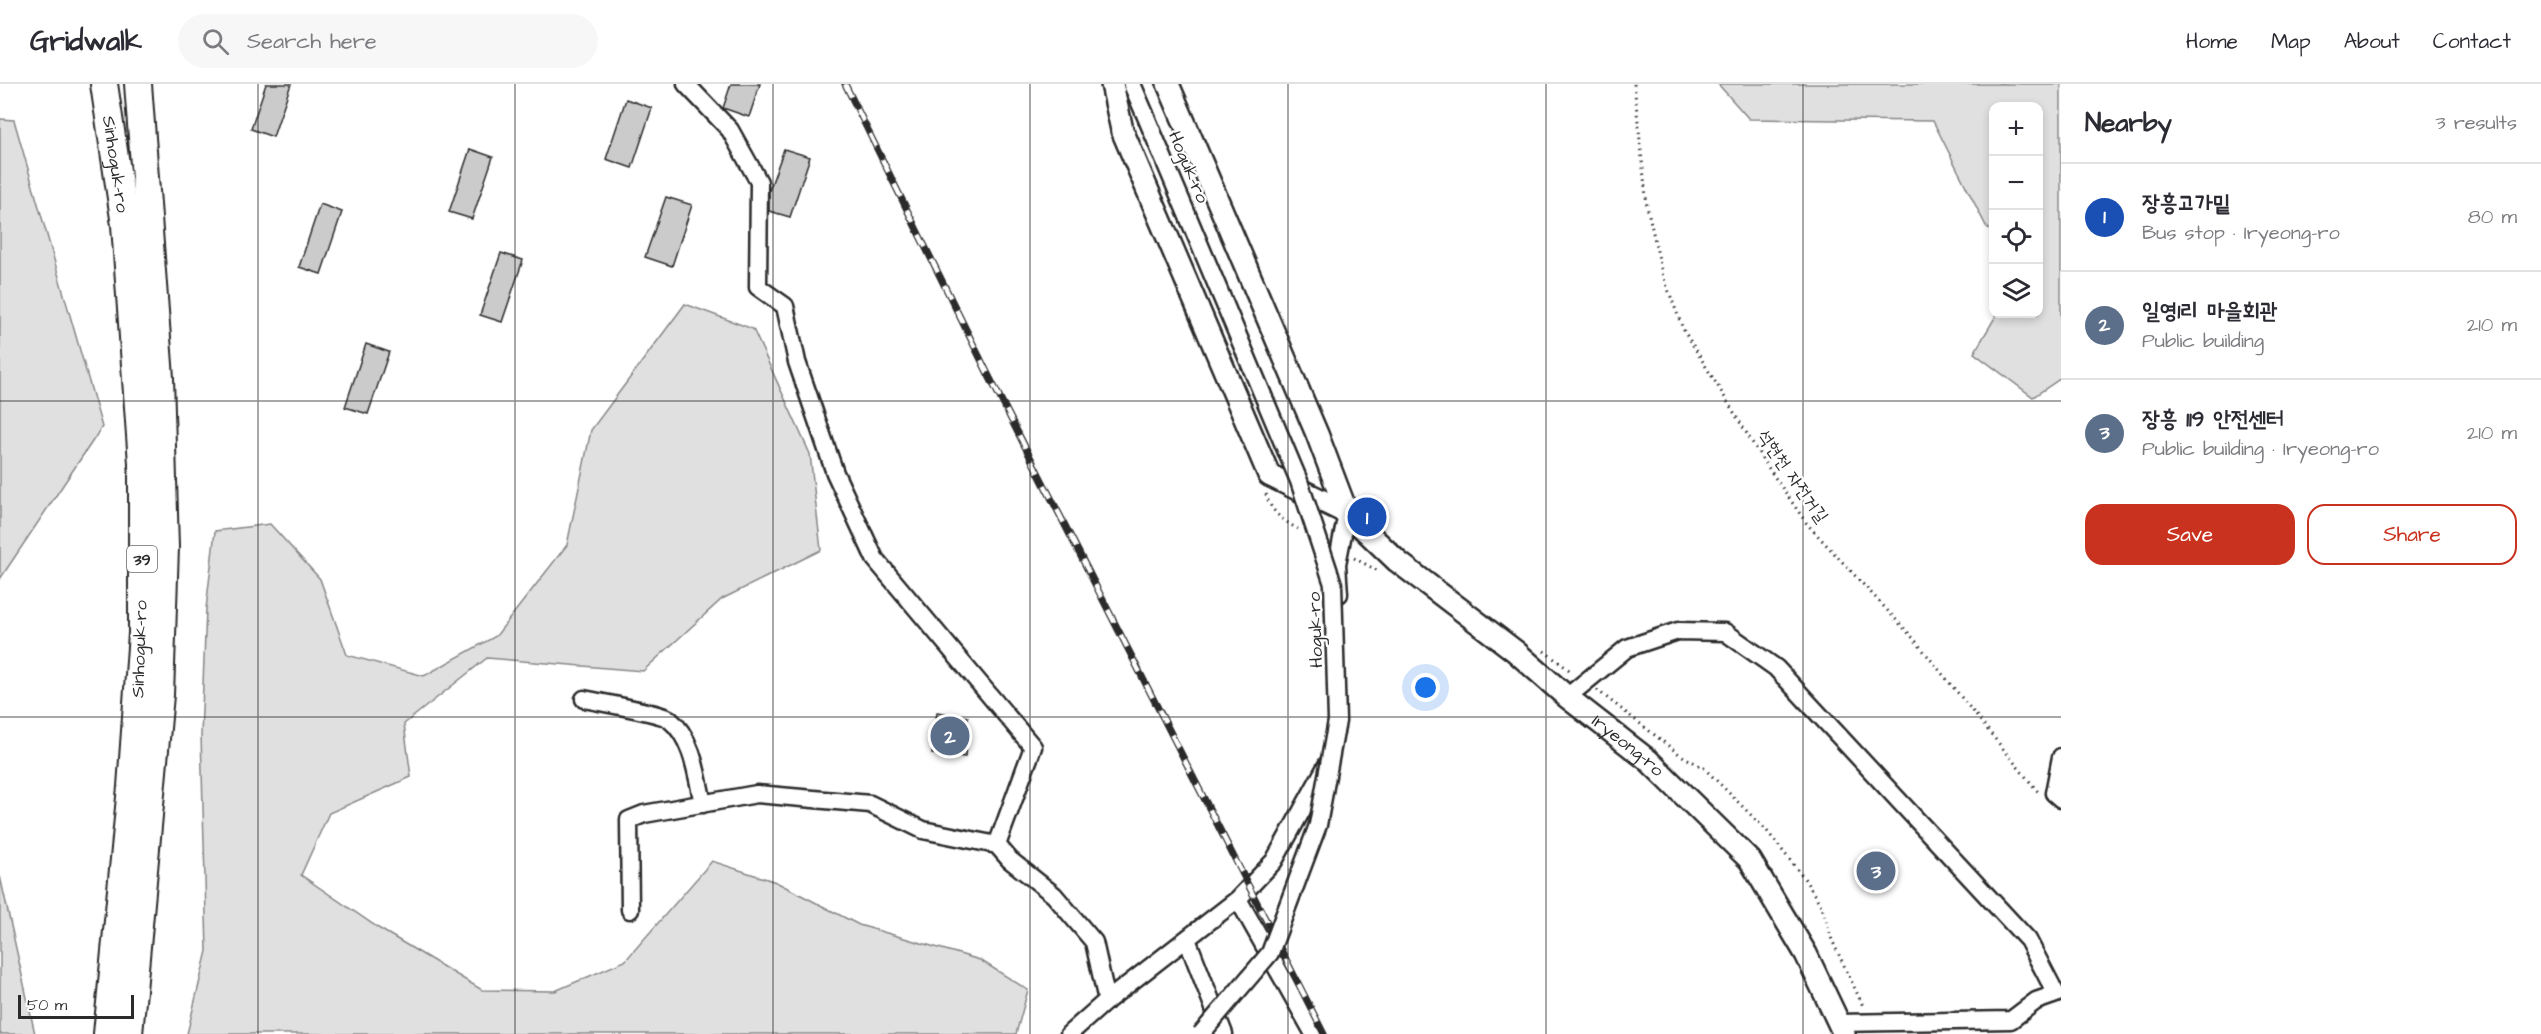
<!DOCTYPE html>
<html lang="en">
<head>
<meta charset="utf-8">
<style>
	:root { --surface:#fff; --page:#f7f7f7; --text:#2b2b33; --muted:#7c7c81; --line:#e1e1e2; --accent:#c8321e }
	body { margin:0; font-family:"Architects Daughter","Poor Story",sans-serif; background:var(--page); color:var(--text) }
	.controls { position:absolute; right:18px; top:18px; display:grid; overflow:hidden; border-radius:12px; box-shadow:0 3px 9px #0003 }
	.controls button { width:54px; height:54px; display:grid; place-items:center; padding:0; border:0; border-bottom:2px solid var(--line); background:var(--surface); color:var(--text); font:30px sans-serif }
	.scale { position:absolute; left:18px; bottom:15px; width:116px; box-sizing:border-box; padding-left:6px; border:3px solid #2b2b2b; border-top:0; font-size:16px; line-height:21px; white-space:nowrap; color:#2b2b2b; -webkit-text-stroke:4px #fff; paint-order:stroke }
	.you { position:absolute; left:1426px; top:604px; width:21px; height:21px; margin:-15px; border:4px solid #fff; border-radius:50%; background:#1a73e8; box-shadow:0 0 0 9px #1a73e833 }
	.badge { display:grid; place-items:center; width:39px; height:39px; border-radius:50%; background:var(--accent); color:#fff; font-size:20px; font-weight:700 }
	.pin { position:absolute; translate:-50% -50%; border:3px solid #fff; box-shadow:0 2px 6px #0006 }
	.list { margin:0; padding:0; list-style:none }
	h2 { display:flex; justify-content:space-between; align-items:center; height:78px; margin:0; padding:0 24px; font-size:26px }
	h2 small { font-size:20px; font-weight:400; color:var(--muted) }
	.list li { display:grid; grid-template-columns:39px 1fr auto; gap:18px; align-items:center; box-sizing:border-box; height:108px; padding:0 24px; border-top:2px solid var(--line) }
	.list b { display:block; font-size:22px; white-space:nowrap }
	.list p { margin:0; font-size:20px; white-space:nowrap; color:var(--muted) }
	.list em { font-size:20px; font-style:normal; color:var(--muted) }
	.actions { display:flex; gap:12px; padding:18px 24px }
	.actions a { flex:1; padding:14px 0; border:2px solid var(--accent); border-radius:18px; text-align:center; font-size:21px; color:var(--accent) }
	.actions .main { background:var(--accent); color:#fff }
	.icon { flex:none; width:33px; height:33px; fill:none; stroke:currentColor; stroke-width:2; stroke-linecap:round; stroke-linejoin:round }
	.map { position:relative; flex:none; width:2061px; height:950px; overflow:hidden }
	header { display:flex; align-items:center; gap:36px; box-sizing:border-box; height:84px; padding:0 30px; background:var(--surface); border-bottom:2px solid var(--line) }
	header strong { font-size:28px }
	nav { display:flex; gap:33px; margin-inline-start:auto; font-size:21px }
	.search { width:420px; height:54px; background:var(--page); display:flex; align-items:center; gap:15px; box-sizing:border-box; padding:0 21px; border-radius:33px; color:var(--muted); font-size:22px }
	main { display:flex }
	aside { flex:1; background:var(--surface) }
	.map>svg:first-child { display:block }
	.green { fill:#e0e0e0; stroke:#868686; stroke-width:1.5 }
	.building { fill:#cbcbcb; stroke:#2b2b2b; stroke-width:1.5 }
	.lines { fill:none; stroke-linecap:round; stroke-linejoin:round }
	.minor-casing { stroke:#2b2b2b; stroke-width:21 }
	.major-casing { stroke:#2b2b2b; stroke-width:26 }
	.highway-casing { stroke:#2b2b2b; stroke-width:30 }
	.path { stroke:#2b2b2b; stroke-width:3; stroke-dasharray:1.5 4.5; stroke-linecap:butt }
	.minor { stroke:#fff; stroke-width:16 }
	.major { stroke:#fff; stroke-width:21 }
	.highway { stroke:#fff; stroke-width:26 }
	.rail-casing { stroke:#2b2b2b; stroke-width:7 }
	.rail { stroke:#fff; stroke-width:4.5; stroke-dasharray:14; stroke-linecap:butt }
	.minor-bridge-casing { stroke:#2b2b2b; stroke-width:21; stroke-linecap:butt }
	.minor-bridge { stroke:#fff; stroke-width:16 }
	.grid { fill:none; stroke:#2b2b2b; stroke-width:1.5; stroke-opacity:0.55 }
	.labels { text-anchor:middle; stroke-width:4.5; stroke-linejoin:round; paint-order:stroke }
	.shield { fill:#fff; stroke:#6b6b6b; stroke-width:1.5 }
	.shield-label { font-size:16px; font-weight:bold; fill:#2b2b2b }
	.street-label { font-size:18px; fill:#2b2b2b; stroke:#fff }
</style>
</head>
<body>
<header>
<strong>Gridwalk</strong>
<div class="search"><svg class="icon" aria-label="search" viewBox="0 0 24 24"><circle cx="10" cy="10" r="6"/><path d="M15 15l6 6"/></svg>Search here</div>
<nav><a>Home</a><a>Map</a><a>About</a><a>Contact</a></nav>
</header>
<main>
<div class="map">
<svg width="2061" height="950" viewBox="0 0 2061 950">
	<rect width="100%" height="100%" fill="#fff"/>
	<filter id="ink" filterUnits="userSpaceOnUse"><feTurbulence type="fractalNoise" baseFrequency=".0167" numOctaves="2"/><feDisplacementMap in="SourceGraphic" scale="12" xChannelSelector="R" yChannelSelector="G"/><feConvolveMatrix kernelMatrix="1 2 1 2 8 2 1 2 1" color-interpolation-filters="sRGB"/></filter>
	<g filter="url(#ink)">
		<!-- green -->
		<path class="green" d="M 1718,0 L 2061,0 L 2061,294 L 2033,313 L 1974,269 L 1997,230 L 2038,230 L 2038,22 L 1994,22 L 1993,149 L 1986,142 L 1933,37 L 1749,35 Z
			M 0,35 L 14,36 L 102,343 L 0,495 Z
			M 685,220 L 753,245 L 810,370 L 821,466 L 722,515 L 643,587 L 487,574 L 404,640 L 411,693 L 329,729 L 301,791 L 380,845 L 482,906 L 555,907 L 625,877 L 712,777 L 776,798 L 859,841 L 980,876 L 1028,906 L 1016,950 L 187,950 L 207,867 L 201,651 L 206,525 L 215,447 L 270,440 L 320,495 L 347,571 L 424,592 L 496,552 L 567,461 L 591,346 Z
			M 0,792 L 35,950 L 0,950 Z"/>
		<!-- building -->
		<path class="building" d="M 266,0 L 291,0 L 273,53 L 251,45 Z
			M 731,0 L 760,0 L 749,33 L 723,24 Z
			M 626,15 L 652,24 L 632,84 L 606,75 Z
			M 470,65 L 493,73 L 472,135 L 449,128 Z
			M 784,65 L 810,73 L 790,133 L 769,127 L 769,107 Z
			M 666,113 L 692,121 L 672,182 L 645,173 Z
			M 320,120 L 342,128 L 321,190 L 299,183 Z
			M 501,169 L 523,176 L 502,238 L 480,231 Z
			M 366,260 L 389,268 L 368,330 L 345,323 Z
			M 937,628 L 968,633 L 965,673 L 932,670 Z"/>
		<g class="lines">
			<defs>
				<path id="minor" d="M 1132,0 L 1144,28
					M 1339,510 L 1337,480 L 1347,429
					M 1567,613 L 1627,564 L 1678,547 L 1725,548 L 1776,584 L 2028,856 L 2056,910
					M 584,615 C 598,618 661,629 669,635 C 693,654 697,692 703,720
					M 2061,673 L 2054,709 L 2061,715
					M 997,761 L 1010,776 L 1054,811 L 1094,858 L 1107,917
					M 1238,815 L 1274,777 L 1328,679
					M 630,826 L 629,736 L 644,730 L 757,710 L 870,720 L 923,746 L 997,761 L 1033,663 L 875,475 L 835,389 L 797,278 L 785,222 L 758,203 L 759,98 L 730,46 L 686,0
					M 1187,855 L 1224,950
					M 1838,939 L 2011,936 L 2036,917 L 2056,910
					M 1069,950 L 1104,919 L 1238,815 L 1314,950"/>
				<g id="major">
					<path id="s1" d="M 1112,0 L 1122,46 L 1269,391 L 1347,429 L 1397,477 L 1515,567 L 1567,613 L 1648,676 L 1750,776 L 1806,870 L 1844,950"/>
					<path d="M 1168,0 L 1317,350 L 1347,429"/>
				</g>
				<g id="highway">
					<path id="s2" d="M 104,0 L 125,141 L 142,379 L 142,549 L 131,703 L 107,950"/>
					<path d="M 129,950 L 160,611 L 165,463 L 160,294 L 138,0"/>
				</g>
			</defs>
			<!-- minor casing -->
			<use href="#minor" class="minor-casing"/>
			<!-- major casing -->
			<use href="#major" class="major-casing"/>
			<!-- highway casing -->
			<use href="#highway" class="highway-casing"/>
			<!-- path -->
			<path class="path" d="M 1634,0 L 1647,122 L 1662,189 L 1683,245 L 1763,376 L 1807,440 L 1914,555 L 2039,709
				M 1266,410 C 1271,428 1282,436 1298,445
				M 1354,474 L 1380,488
				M 1544,567 L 1572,588
				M 1597,606 L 1679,670 L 1704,684 L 1767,747 L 1804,794 L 1822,823 L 1832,856 L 1864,924"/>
			<!-- minor -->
			<use href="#minor" class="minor"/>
			<!-- major -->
			<use href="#major" class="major"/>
			<!-- highway -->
			<use href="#highway" class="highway"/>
			<defs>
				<path id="rail" d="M 845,0 L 989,292 L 1324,950"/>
			</defs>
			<!-- rail casing -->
			<use href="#rail" class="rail-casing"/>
			<!-- rail -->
			<use href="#rail" class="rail"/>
			<defs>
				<path id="minor-bridge" d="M 1144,28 L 1299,397 L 1333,500 L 1337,637 L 1318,741 L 1270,869 L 1201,950"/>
			</defs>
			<!-- minor-bridge casing -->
			<use href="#minor-bridge" class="minor-bridge-casing"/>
			<!-- minor-bridge -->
			<use href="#minor-bridge" class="minor-bridge"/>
		</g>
	</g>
	<!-- grid -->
	<path class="grid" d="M 258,0 L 258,950M 515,0 L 515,950M 773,0 L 773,950M 1030,0 L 1030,950M 1288,0 L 1288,950M 1546,0 L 1546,950M 1803,0 L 1803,950M 0,317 L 2061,317M 0,633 L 2061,633"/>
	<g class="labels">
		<!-- shield labels -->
		<rect class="shield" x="127" y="462" width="30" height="26" rx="4.5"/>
		<g class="shield-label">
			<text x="142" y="481">39</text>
		</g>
		<!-- street labels -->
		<g class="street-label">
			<text dy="6" stroke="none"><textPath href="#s2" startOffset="81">Sinhoguk-ro</textPath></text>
			<text transform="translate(1189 83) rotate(67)" y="6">Hoguk-ro</text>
			<text transform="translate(1793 392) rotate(55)" y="6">석현천 자전거길</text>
			<text transform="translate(1315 546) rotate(-92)" y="6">Hoguk-ro</text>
			<text transform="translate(139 565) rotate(-88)" y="6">Sinhoguk-ro</text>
			<text dy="6" stroke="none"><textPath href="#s1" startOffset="874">Iryeong-ro</textPath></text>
		</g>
	</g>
</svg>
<div class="controls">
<button>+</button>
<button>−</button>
<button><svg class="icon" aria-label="locate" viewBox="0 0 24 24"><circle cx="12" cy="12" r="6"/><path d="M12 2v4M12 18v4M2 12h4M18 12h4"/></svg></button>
<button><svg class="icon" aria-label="layers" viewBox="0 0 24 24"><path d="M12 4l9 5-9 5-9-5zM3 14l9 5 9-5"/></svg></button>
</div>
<div class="scale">50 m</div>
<div class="you"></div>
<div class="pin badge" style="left:1367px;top:433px;background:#1a4fb4">1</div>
<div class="pin badge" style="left:950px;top:652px;background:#5c6f8a">2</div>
<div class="pin badge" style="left:1876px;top:787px;background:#5c6f8a">3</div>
</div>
<aside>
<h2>Nearby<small>3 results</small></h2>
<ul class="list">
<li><span class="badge" style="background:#1a4fb4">1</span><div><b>장흥고가밑</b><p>Bus stop · Iryeong-ro</p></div><em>80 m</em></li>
<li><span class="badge" style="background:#5c6f8a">2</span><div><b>일영1리 마을회관</b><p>Public building</p></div><em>210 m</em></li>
<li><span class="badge" style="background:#5c6f8a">3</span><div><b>장흥 119 안전센터</b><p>Public building · Iryeong-ro</p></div><em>210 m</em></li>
</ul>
<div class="actions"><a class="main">Save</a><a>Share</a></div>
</aside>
</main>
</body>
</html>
